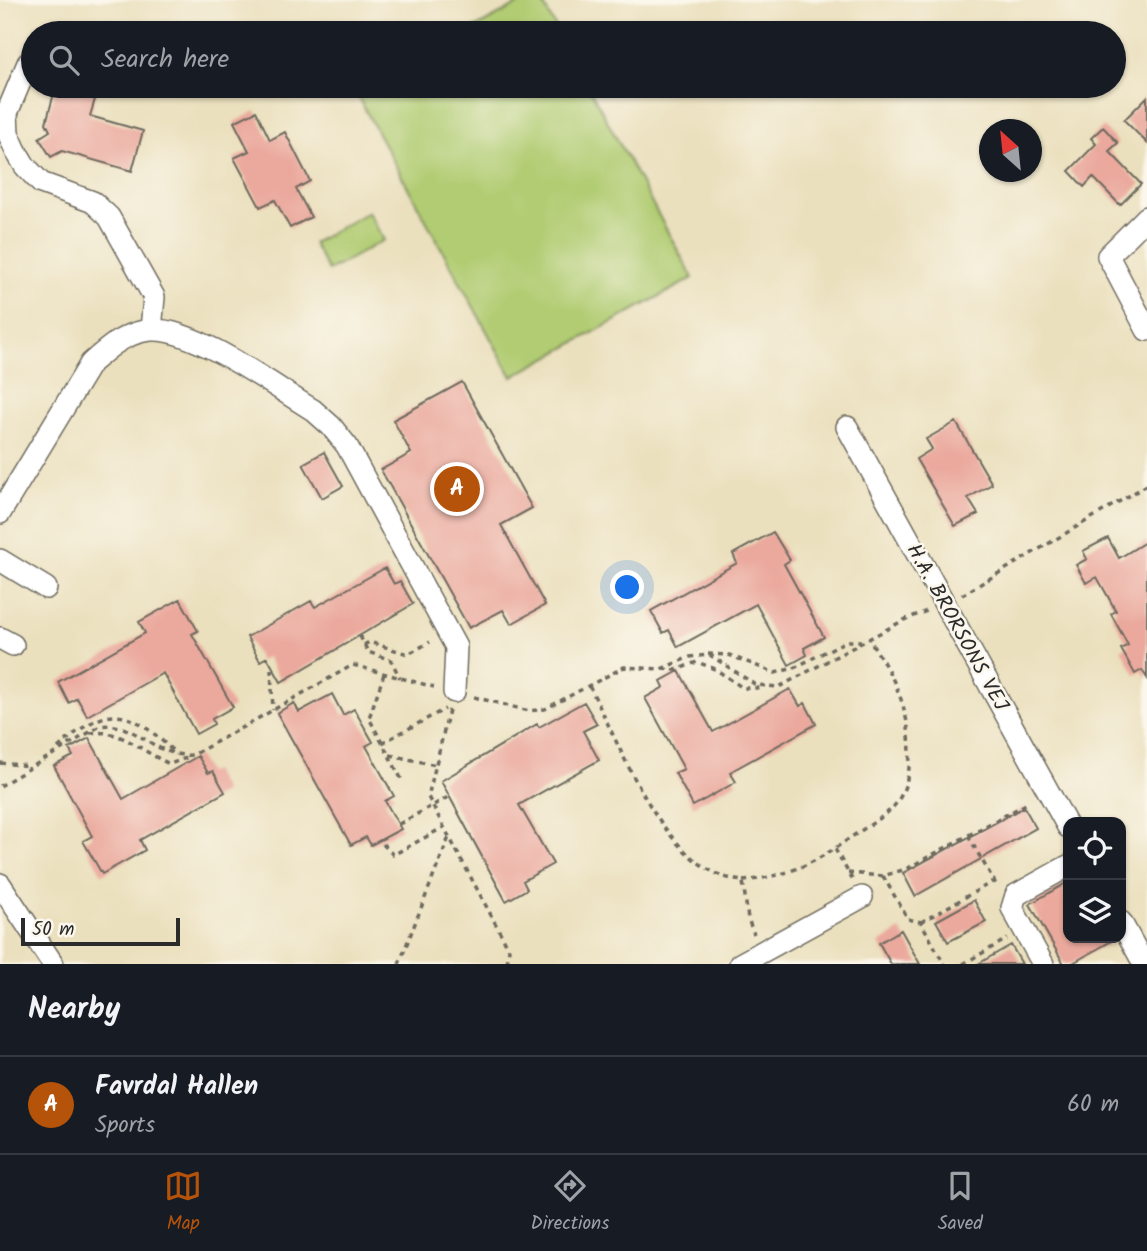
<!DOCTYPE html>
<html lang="en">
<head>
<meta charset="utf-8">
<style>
	:root { --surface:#171b24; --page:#242831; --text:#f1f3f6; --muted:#9ea1a6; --line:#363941; --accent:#b45309 }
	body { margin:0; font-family:Kalam,sans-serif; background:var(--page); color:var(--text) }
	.controls { position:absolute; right:21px; bottom:21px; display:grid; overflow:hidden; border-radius:14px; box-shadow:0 2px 5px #0004 }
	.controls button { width:63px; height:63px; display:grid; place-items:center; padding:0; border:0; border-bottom:2px solid var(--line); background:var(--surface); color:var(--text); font:35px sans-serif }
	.compass { position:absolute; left:979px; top:119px; width:63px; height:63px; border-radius:50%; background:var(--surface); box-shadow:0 2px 5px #0004; rotate:333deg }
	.scale { position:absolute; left:21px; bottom:18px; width:159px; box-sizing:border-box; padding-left:7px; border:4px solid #2b2b2b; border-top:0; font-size:19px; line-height:24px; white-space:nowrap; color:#2b2b2b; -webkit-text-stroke:5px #fbf7ec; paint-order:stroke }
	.you { position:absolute; left:628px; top:588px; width:24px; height:24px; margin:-18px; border:5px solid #fff; border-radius:50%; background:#1a73e8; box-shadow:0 0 0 10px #1a73e833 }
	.badge { display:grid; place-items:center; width:46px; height:46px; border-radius:50%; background:var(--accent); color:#fff; font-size:23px; font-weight:700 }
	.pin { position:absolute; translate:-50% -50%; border:4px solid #fff; box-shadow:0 2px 7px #0006 }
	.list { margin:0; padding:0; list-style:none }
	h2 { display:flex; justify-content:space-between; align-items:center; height:91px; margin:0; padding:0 28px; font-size:30px }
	h2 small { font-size:23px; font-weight:400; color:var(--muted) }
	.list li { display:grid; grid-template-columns:46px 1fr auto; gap:21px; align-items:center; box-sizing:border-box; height:98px; padding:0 28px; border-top:2px solid var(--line) }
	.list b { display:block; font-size:26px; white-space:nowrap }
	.list p { margin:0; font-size:23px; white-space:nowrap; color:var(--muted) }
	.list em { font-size:23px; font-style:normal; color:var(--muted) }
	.icon { flex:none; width:38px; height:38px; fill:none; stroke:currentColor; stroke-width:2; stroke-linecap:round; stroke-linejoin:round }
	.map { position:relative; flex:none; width:1147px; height:964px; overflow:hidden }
	.search { position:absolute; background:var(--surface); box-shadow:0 2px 5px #0004; left:21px; right:21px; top:21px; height:77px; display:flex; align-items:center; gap:18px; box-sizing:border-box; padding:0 24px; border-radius:38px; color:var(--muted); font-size:26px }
	.sheet { height:189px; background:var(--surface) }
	nav { display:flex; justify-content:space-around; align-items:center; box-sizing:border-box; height:98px; border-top:2px solid var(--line); background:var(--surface); font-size:19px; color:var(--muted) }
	nav a { display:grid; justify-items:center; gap:4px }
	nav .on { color:var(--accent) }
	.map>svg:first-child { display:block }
	.green { fill:#b1cc72; stroke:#6e7c4e; stroke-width:2 }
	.building { fill:#eba99d }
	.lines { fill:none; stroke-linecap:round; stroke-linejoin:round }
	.minor-casing { stroke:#6e6a5e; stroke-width:24 }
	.path { stroke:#6e6a5e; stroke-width:3.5; stroke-dasharray:5 5; stroke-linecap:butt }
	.minor { stroke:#fff; stroke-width:21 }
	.path-bridge { stroke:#6e6a5e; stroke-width:3.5; stroke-dasharray:5 5; stroke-linecap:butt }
	.labels { text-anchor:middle; stroke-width:5; stroke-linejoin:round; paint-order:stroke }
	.street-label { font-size:21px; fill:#2b2b2b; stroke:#fbf7ec }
</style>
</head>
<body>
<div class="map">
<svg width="1147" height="964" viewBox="0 0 1147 964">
	<rect width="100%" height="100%" fill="#fbf7ec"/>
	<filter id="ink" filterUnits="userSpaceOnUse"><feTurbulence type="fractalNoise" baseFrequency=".0143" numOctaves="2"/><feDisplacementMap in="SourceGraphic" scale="14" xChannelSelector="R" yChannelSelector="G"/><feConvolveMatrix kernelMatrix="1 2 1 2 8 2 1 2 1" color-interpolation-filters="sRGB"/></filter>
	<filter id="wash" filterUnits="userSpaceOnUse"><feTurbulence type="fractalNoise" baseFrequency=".00686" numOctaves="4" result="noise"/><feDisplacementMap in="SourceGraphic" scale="28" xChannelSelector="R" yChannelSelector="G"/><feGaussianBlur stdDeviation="1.57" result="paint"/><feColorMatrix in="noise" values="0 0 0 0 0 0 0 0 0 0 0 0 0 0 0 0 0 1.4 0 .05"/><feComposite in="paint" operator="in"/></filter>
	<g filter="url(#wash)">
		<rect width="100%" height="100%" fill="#ebe0be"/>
		<!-- green -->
		<path class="green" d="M 526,0 L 541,0 L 559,33 L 465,33 Z
			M 370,86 L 588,86 L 693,278 L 512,377 L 356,93 Z
			M 368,212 L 384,240 L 328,271 L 313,243 Z"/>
		<g id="blocks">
			<!-- building -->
			<path class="building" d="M 56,86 L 99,86 L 90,116 L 143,131 L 132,171 L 62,151 L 51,157 L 39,138 L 50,131 L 46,123 Z
				M 1147,97 L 1147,143 L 1124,120 Z
				M 256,111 L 270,140 L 285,132 L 310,181 L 296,189 L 311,217 L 290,228 L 275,200 L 260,207 L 234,158 L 249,151 L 234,122 Z
				M 1103,127 L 1118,143 L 1109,151 L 1141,184 L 1120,205 L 1093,177 L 1084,187 L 1069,171 L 1096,144 L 1091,138 Z
				M 462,382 L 532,508 L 501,525 L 545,605 L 511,624 L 503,610 L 469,628 L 381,470 L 411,453 L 393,420 Z
				M 956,422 L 992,484 L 968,498 L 978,514 L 955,526 L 916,459 L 932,449 L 926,439 Z
				M 324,452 L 343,486 L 322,498 L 303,464 Z
				M 773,532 L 790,560 L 784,564 L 824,637 L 804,648 L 807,655 L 789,665 L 756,604 L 678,647 L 669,630 L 663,633 L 651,611 L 737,563 L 733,554 Z
				M 1108,538 L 1119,558 L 1147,541 L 1147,678 L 1142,670 L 1135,674 L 1121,649 L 1128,645 L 1111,614 L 1116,611 L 1097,577 L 1086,583 L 1076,565 L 1087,559 L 1083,551 Z
				M 385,568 L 394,584 L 400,581 L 413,604 L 281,682 L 267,657 L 260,661 L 247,637 L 311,601 L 315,607 Z
				M 180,599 L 198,631 L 192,634 L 233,707 L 212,719 L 214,724 L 196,734 L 163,673 L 87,716 L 77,698 L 69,703 L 58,682 L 145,633 L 139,622 Z
				M 679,671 L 713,732 L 790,689 L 800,706 L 805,703 L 816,724 L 730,772 L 736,782 L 693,806 L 675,773 L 684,769 L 645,698 L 664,687 L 661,681 Z
				M 332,694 L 343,715 L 354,709 L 373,742 L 366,746 L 394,796 L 385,801 L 401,829 L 371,845 L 366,837 L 351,845 L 277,713 L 294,703 L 299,712 Z
				M 584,702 L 597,724 L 583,731 L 599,760 L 519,805 L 553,864 L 523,881 L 527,889 L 506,901 L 441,781 L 537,724 L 539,727 Z
				M 89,738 L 123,799 L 198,756 L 208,773 L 213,771 L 225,792 L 140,840 L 145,850 L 102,874 L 83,841 L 92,836 L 54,766 L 73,756 L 69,749 Z
				M 1024,807 L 1036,828 L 915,896 L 903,873 Z
				M 1068,882 L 1068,938 L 1115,939 L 1071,964 L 1064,964 L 1030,904 Z
				M 974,900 L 986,922 L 948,942 L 936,921 Z
				M 901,930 L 920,964 L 891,964 L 879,943 Z
				M 1011,945 L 1022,964 L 978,964 Z"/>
		</g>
	</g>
	<g filter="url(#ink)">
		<use href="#blocks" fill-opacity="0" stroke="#6e6a5e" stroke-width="2"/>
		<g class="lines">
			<defs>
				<path id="minor" d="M 28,63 L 7,113 L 8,133 L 16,151 L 25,166 L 41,183 L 93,202 L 109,217 L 154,297 L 151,330
					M 1147,217 L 1108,256 L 1147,330
					M 847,427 L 1068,827
					M 0,513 L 91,363 C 109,347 126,332 151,330 C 194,327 275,387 313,410 L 331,426 L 347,446 L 456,647 L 454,692
					M 0,560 L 46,588
					M 0,638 L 13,645
					M 0,884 L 53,964
					M 1121,922 L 1144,964
					M 740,964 L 862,897
					M 1043,964 L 1012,908 L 1016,895 L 1068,866"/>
			</defs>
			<!-- minor casing -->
			<use href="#minor" class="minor-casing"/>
			<!-- path -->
			<path class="path" d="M 962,595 L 1147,485
				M 360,636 L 368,652 L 391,660 L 400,678
				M 364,645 L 369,642 L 408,654 L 430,642
				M 708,654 L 729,655 L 775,673 L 794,668 L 846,641 L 861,641
				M 271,669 L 273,710
				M 663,669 L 676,670 L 697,662 L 715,669 L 743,688 L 762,688
				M 384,674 L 369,718 L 402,780
				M 589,686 C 622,746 663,873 743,881 L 748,919 L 754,934
				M 474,697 L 529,711 L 545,709 L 624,667 L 661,669 L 690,657 L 710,655 L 756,685 L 779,687 L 906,619 L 927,611
				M 449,710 L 428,797 L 509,949 L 507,964
				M 90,733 C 121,728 143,753 170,764 L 191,756
				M 382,743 L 445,709
				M 58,748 C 108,702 129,707 176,754
				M 390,755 L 436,765
				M 0,763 L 29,766
				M 0,786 L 100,726 C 137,720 152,758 193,755 L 353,665 L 434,687
				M 968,836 L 997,886
				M 383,844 L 393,855 L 444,827
				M 835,849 L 853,881
				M 848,873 L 883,876 L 906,869 L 1026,804
				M 883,876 L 908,919 L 921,922 L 944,964
				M 743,881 C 788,876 814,864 850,838 C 864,828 882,819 893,807 C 918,780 911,724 899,694 C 892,674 879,656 869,638
				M 921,922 L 994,881
				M 399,964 L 449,837
				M 963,964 L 1007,939"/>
			<!-- minor -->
			<use href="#minor" class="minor"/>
			<!-- path-bridge -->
			<path class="path-bridge" d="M 399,824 L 450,796"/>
		</g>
	</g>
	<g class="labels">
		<!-- street labels -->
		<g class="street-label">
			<text transform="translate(958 627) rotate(61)" y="7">H.A. BRORSONS VEJ</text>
		</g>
	</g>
</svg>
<div class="controls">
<button><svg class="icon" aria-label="locate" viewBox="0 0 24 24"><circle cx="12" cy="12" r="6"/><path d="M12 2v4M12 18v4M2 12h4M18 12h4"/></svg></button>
<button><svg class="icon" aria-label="layers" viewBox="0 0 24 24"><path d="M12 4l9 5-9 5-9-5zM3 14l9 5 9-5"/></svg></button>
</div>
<svg class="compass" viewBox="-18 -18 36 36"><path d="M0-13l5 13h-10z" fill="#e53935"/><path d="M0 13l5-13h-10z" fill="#9ea1a6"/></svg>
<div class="scale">50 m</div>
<div class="you"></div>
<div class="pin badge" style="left:457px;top:489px">A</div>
<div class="search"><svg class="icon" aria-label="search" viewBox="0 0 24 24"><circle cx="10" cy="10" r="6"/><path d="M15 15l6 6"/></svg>Search here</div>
</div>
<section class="sheet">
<h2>Nearby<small></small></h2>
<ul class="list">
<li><span class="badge">A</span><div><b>Favrdal Hallen</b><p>Sports</p></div><em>60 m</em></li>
</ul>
</section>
<nav>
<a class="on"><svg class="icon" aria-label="map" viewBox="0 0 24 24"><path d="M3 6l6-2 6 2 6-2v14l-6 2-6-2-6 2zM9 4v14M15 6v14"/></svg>Map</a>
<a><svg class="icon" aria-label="directions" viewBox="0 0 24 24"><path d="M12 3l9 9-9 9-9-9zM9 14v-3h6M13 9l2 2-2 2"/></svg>Directions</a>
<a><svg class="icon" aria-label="saved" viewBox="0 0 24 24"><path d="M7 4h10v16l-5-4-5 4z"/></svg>Saved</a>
</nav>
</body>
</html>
